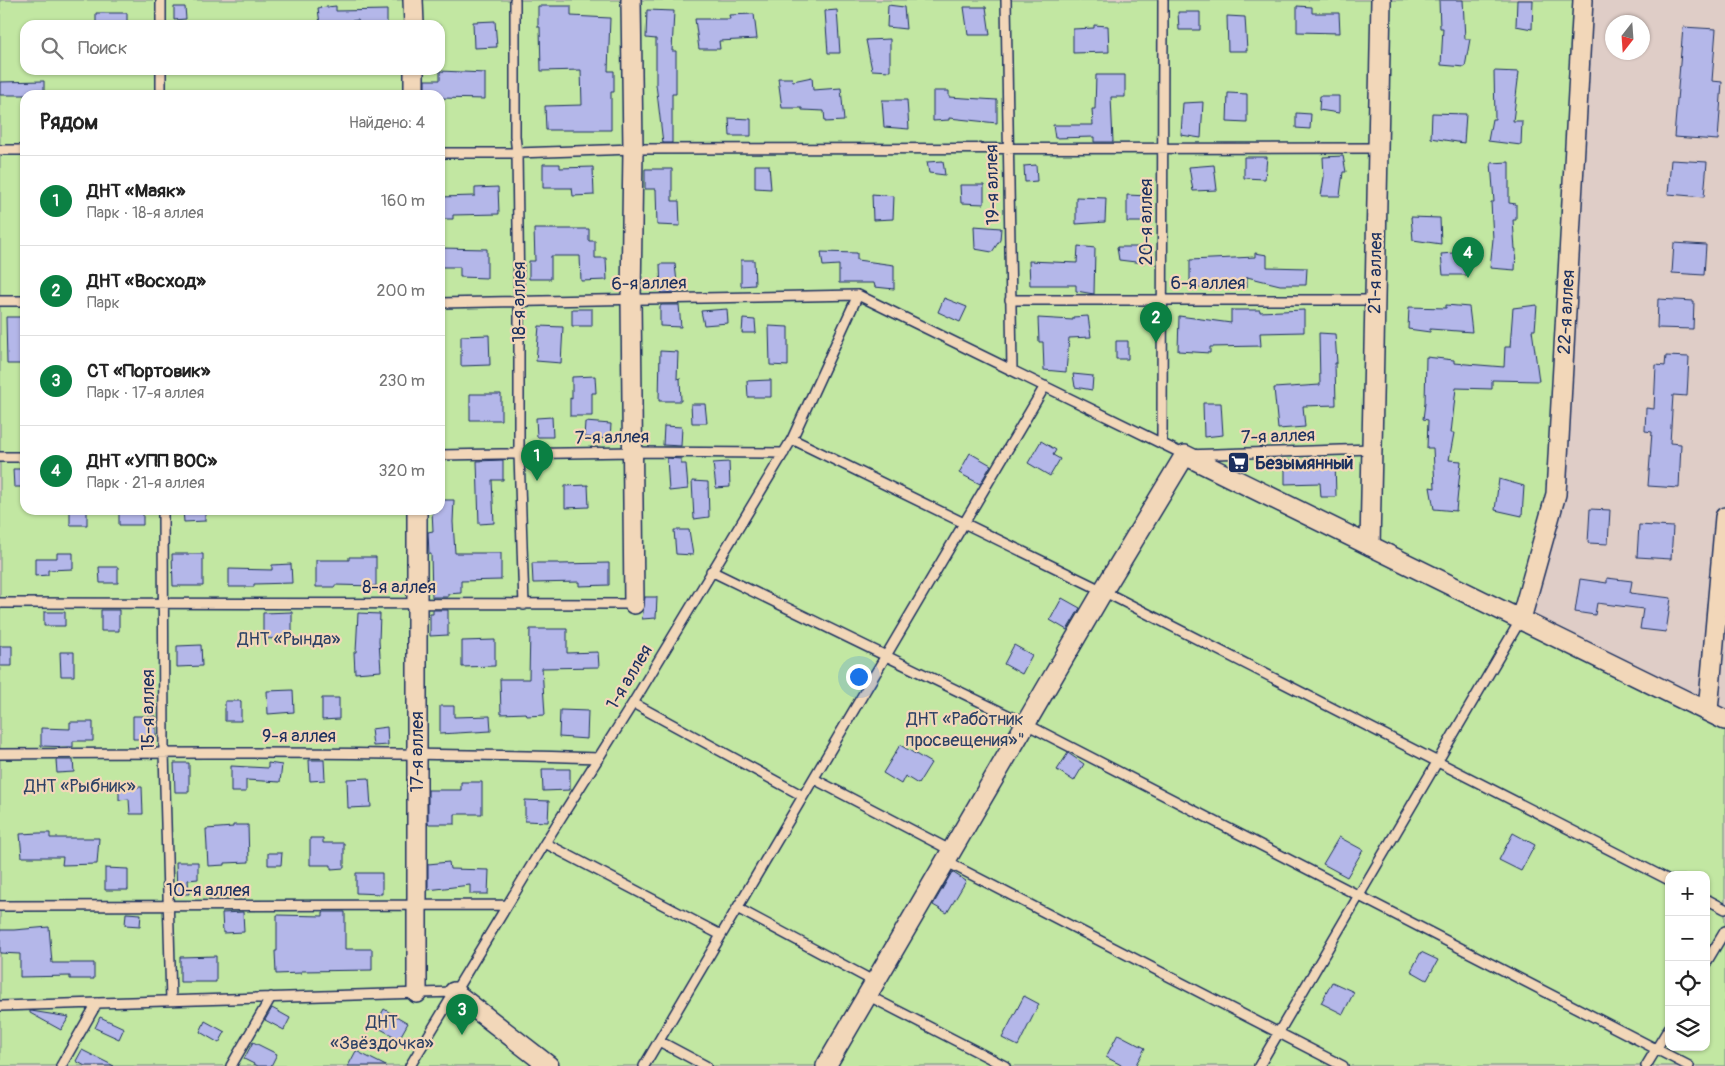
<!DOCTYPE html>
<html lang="ru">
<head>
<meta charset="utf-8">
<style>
	:root { --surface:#fff; --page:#f2f2f2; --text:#222; --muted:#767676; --line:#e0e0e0; --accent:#0b8043 }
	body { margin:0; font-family:Pangolin,sans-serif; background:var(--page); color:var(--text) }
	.controls { position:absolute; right:15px; bottom:15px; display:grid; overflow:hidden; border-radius:10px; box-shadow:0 1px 4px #0004 }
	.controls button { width:45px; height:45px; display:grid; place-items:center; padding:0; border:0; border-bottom:1px solid var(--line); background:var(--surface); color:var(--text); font:25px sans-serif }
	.compass { position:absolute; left:1605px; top:15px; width:45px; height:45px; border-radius:50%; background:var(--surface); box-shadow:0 1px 4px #0004; rotate:197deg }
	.you { position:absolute; left:858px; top:676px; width:18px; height:18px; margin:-12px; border:4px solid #fff; border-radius:50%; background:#1a73e8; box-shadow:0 0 0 8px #1a73e833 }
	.badge { display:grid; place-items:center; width:32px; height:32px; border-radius:50%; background:var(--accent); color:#fff; font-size:16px; font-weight:700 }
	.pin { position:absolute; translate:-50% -41px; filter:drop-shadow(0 1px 2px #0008) }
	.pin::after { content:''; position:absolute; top:26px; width:18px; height:15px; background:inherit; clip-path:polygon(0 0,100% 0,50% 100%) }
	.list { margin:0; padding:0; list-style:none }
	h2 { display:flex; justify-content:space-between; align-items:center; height:65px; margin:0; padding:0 20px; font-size:21px }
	h2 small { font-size:16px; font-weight:400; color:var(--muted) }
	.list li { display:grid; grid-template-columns:32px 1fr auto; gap:15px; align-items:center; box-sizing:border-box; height:90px; padding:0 20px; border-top:1px solid var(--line) }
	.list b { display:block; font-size:19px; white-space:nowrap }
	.list p { margin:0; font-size:16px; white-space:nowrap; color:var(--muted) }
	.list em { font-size:16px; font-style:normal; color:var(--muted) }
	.icon { flex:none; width:28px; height:28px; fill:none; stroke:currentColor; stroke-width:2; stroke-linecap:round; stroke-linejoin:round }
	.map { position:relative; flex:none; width:1725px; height:1066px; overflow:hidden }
	.search { position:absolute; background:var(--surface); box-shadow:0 1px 4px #0004; left:20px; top:20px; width:425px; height:55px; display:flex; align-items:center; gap:12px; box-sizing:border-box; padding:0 18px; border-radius:15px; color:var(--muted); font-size:19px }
	.panel { position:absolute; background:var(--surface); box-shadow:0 1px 4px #0004; left:20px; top:90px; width:425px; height:425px; border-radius:15px }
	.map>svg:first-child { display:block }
	.green { fill:#c2e7a2; stroke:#6e8b80; fill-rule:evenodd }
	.building { fill:#b4b7e9; stroke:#1b2f5e }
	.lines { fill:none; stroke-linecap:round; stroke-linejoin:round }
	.service-casing { stroke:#1b2f5e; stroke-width:12 }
	.minor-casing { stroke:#1b2f5e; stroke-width:22 }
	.service { stroke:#f2d7b9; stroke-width:9 }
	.minor { stroke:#f2d7b9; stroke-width:19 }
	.labels { text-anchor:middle; stroke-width:4.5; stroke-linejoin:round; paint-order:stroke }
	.street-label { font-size:18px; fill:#1b2f5e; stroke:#f2d7b9 }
	.poi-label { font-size:18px; font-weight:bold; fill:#1b2f5e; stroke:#f2d7b9; text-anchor:start }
	.park-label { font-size:18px; fill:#2c4165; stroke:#f2d7b9 }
</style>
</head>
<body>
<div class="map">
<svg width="1725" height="1066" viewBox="0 0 1725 1066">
	<rect width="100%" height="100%" fill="#dfcdc7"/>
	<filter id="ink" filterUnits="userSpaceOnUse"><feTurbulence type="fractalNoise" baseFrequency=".02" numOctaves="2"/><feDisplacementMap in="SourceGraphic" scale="10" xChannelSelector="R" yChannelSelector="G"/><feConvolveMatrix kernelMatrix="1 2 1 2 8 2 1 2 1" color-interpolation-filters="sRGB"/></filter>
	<g filter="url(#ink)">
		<!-- green -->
		<path class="green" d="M 0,0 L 1583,0 L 1556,494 L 1523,627 L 1725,728 L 1725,1066 L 0,1066 ZM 25,25 L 440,25 L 440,70 L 25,70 ZM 25,95 L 440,95 L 440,510 L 25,510 ZM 1669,875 L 1706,875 L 1706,1047 L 1669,1047 Z"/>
		<!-- building -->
		<path class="building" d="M 1439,0 L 1463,0 L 1465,39 L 1470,39 L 1465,67 L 1441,65 L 1443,28 L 1440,28 Z
			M 1517,0 L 1533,0 L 1532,29 L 1516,26 Z
			M 888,5 L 904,7 L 906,29 L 887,27 Z
			M 336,6 L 336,11 L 387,10 L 387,25 L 359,25 L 358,20 L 320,25 L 318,8 Z
			M 538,6 L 571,6 L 571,16 L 610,18 L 608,71 L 614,71 L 614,92 L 611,92 L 611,130 L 546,130 L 545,106 L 582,105 L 581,70 L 541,71 L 540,27 L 538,27 Z
			M 1297,6 L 1312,7 L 1312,13 L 1339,13 L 1340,33 L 1297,32 Z
			M 174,7 L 185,7 L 186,19 L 174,20 Z
			M 964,7 L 986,7 L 990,35 L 968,35 Z
			M 647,10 L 674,11 L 672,51 L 676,51 L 676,94 L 672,94 L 672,143 L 663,143 L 656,84 L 656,39 L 646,38 Z
			M 837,10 L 840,53 L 828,53 L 825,11 Z
			M 1178,12 L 1200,12 L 1200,30 L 1179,30 Z
			M 96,13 L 127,13 L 127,25 L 96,25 Z
			M 754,14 L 757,39 L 719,41 L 720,49 L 699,49 L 695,19 L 730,19 L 729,15 Z
			M 1227,16 L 1245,17 L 1247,51 L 1228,51 Z
			M 495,21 L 497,47 L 474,48 L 473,22 Z
			M 1094,25 L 1108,26 L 1109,52 L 1073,53 L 1073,29 L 1094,28 Z
			M 1683,27 L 1716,29 L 1712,81 L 1722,82 L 1718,140 L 1674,137 Z
			M 890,39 L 890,71 L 872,70 L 866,40 Z
			M 440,71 L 485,73 L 485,99 L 440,98 L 440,95 L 425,95 L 425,80 L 440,80 Z
			M 1494,71 L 1519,72 L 1513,121 L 1522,121 L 1521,145 L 1488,141 L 1492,119 L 1495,119 Z
			M 1096,75 L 1125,75 L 1125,97 L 1111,97 L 1113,142 L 1094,142 L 1094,137 L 1055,138 L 1053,125 L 1093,125 L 1092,109 L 1095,109 Z
			M 812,77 L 813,90 L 841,88 L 844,121 L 825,122 L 824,111 L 802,110 L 802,108 L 782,108 L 778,78 L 792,78 L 793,81 Z
			M 44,81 L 44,95 L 0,95 L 0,82 Z
			M 933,91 L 949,91 L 949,97 L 997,100 L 997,123 L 949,118 L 949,120 L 933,121 Z
			M 1228,93 L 1247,94 L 1247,123 L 1227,122 Z
			M 1320,96 L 1339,96 L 1339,113 L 1319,110 Z
			M 882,100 L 907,100 L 909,129 L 884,127 Z
			M 1203,102 L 1201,138 L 1181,135 L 1183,103 Z
			M 1296,113 L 1311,114 L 1310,129 L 1296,128 Z
			M 1432,113 L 1466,114 L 1464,143 L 1431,138 Z
			M 729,118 L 751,119 L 751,136 L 730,136 Z
			M 1343,156 L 1346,172 L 1343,172 L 1340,196 L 1321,196 L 1324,177 L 1323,157 Z
			M 1244,157 L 1267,157 L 1265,179 L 1244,178 Z
			M 1671,160 L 1707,162 L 1704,197 L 1668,194 Z
			M 943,161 L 945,175 L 929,173 L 927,162 Z
			M 1509,162 L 1509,203 L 1516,204 L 1516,220 L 1513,220 L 1515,249 L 1516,249 L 1515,270 L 1490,268 L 1493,239 L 1491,202 L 1494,202 L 1491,163 Z
			M 543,164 L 560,164 L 560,168 L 593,167 L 594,195 L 573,196 L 572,188 L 543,188 Z
			M 755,165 L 769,165 L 771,189 L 755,188 Z
			M 1036,165 L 1037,181 L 1025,182 L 1024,166 Z
			M 1214,165 L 1217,190 L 1193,191 L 1189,167 Z
			M 645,169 L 672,169 L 672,201 L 679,201 L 680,226 L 657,225 L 656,189 L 645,189 Z
			M 960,185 L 984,185 L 984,204 L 961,203 Z
			M 498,187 L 499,214 L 453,215 L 453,219 L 440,219 L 440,197 L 475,196 L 475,188 Z
			M 872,194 L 894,196 L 893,219 L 873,220 Z
			M 1127,195 L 1148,196 L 1148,222 L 1127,222 Z
			M 1076,197 L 1106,198 L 1105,222 L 1076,224 Z
			M 1411,217 L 1440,218 L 1441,244 L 1413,240 Z
			M 974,226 L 1001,228 L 1000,240 L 992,252 L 975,249 Z
			M 534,229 L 589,229 L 589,241 L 595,241 L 595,258 L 606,258 L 607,280 L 581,281 L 580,256 L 551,256 L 551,279 L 529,279 L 529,261 L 535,261 Z
			M 1674,243 L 1706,245 L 1704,275 L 1672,273 Z
			M 1078,246 L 1095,248 L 1094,294 L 1076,291 L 1076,285 L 1030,285 L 1029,261 L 1077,263 Z
			M 1117,247 L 1143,247 L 1144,263 L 1119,260 Z
			M 440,248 L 487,249 L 487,278 L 460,277 L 460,267 L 440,267 Z
			M 821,252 L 857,253 L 857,260 L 894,265 L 894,289 L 875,287 L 874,283 L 839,283 L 839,265 L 823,266 Z
			M 1465,252 L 1467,275 L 1443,275 L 1441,254 Z
			M 1255,253 L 1267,255 L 1267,267 L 1307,268 L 1306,285 L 1280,285 L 1247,277 L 1247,287 L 1211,283 L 1211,288 L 1190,288 L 1190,260 L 1255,257 Z
			M 741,260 L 754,260 L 755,285 L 741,286 Z
			M 660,264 L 675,264 L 678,292 L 661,293 Z
			M 944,298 L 967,307 L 960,322 L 938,312 Z
			M 1658,299 L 1694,301 L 1693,329 L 1657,328 Z
			M 662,305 L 679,305 L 681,327 L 660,326 L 660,306 Z
			M 1446,305 L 1469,307 L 1472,332 L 1430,329 L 1430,332 L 1408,329 L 1409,307 L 1446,308 Z
			M 1537,305 L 1535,330 L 1532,330 L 1539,381 L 1492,380 L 1492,389 L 1456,388 L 1451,433 L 1454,433 L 1449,460 L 1461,461 L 1456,511 L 1434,509 L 1430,487 L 1435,488 L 1433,448 L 1427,448 L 1428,420 L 1423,419 L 1425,403 L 1426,357 L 1454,360 L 1454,363 L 1504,367 L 1505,347 L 1510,347 L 1513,308 Z
			M 572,309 L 592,309 L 592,326 L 572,326 Z
			M 727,309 L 728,323 L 704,325 L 701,311 Z
			M 1231,310 L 1260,310 L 1260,312 L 1304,310 L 1304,332 L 1260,333 L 1261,346 L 1210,347 L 1210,353 L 1178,351 L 1179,316 L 1231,323 Z
			M 1088,316 L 1091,337 L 1069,338 L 1066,372 L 1044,370 L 1043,342 L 1039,342 L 1038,318 L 1073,320 L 1073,317 Z
			M 6,317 L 25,317 L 25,364 L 7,364 Z
			M 743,319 L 755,320 L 756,333 L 742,333 Z
			M 539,326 L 563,327 L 561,363 L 536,361 Z
			M 769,326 L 788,327 L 788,366 L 770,365 Z
			M 1319,333 L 1335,334 L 1337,363 L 1335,363 L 1336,405 L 1303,406 L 1305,427 L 1278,429 L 1274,388 L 1320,385 Z
			M 489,335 L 490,365 L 461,366 L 461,336 Z
			M 1116,341 L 1128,341 L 1128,359 L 1116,359 Z
			M 660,351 L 678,352 L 677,379 L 680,378 L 681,401 L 659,401 Z
			M 1666,356 L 1689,357 L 1687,396 L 1673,395 L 1670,443 L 1681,444 L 1679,488 L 1648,486 L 1652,432 L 1645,431 L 1646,408 L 1654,409 L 1656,365 L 1665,366 Z
			M 1073,374 L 1093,376 L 1092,390 L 1075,387 Z
			M 595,376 L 596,393 L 592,393 L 592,416 L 570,416 L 570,398 L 572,399 L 572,377 Z
			M 771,380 L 771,397 L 748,397 L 747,381 Z
			M 470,394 L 501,394 L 501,420 L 470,420 Z
			M 1203,403 L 1221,403 L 1223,435 L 1204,437 Z
			M 691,404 L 705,404 L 707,423 L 692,423 Z
			M 552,417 L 553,437 L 537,437 L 536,418 Z
			M 585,422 L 611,424 L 610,439 L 584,437 Z
			M 664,426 L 682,427 L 681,446 L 663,445 Z
			M 1041,441 L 1056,450 L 1053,455 L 1060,459 L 1050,476 L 1028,463 Z
			M 970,453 L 991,465 L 980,484 L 959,473 Z
			M 667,458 L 681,459 L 681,464 L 686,464 L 688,489 L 669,491 Z
			M 503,460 L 503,480 L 492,480 L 494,523 L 479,524 L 477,461 Z
			M 1335,460 L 1336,497 L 1321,497 L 1320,483 L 1285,484 L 1285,461 L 1306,461 L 1306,464 Z
			M 729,462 L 730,487 L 716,488 L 713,463 Z
			M 13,469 L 25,469 L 25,487 L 14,487 Z
			M 1499,479 L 1524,486 L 1522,516 L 1495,510 Z
			M 692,481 L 708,482 L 709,517 L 694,519 Z
			M 588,485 L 589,507 L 565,508 L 565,486 Z
			M 440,500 L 454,500 L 453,522 L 455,553 L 501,553 L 501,580 L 461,581 L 461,593 L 448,594 L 448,597 L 432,597 L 431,554 L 429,554 L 428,532 L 433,531 L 432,510 L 440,510 Z
			M 1590,509 L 1610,510 L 1608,544 L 1588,543 Z
			M 70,510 L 87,510 L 87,525 L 70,525 Z
			M 119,510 L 143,510 L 143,525 L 119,525 Z
			M 183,510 L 205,510 L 205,521 L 184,522 Z
			M 1639,525 L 1673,527 L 1671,559 L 1637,557 Z
			M 674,530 L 689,530 L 693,555 L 676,554 Z
			M 57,553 L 73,553 L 73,569 L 48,570 L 48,575 L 35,576 L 35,558 L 57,558 Z
			M 172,554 L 203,554 L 203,586 L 173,586 Z
			M 349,557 L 376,557 L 376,586 L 335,585 L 335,587 L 316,587 L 316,560 L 349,560 Z
			M 532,563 L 559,563 L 559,564 L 609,563 L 609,585 L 579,586 L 579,582 L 533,583 Z
			M 291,564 L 292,583 L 254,584 L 254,587 L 229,587 L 229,569 L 272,570 L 272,565 Z
			M 99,567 L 118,567 L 118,583 L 100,583 Z
			M 1607,578 L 1632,581 L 1630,593 L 1671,598 L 1666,632 L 1640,629 L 1643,609 L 1597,603 L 1595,615 L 1575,612 L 1580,579 L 1607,583 Z
			M 645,597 L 657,597 L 656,618 L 642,619 Z
			M 1062,598 L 1080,608 L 1067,630 L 1050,620 Z
			M 101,610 L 119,610 L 119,631 L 101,631 Z
			M 433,610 L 448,610 L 448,635 L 430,636 L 430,614 L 433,614 Z
			M 44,612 L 65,612 L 65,626 L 44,626 Z
			M 292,612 L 292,638 L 263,639 L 263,613 Z
			M 358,613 L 380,614 L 379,641 L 381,671 L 355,673 L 354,652 L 356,652 Z
			M 530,629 L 567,629 L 567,653 L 598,652 L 599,667 L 542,668 L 545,715 L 527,716 L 526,713 L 501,714 L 500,679 L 529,679 Z
			M 495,640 L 495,666 L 462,667 L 462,641 Z
			M 201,645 L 202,666 L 177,667 L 177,646 Z
			M 1014,645 L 1032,655 L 1022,674 L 1004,664 Z
			M 0,646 L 12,646 L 12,666 L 0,666 Z
			M 60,652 L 74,652 L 74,676 L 61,676 Z
			M 293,690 L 294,712 L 268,714 L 267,691 Z
			M 322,698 L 339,698 L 339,719 L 322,720 Z
			M 225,701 L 241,701 L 241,721 L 225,721 Z
			M 440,706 L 454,706 L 454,717 L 490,716 L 491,731 L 440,734 Z
			M 560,710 L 588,711 L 587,739 L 559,737 Z
			M 133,716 L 156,716 L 156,739 L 133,739 Z
			M 70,722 L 93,722 L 93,741 L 73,741 L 73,747 L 41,746 L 41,728 L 70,729 Z
			M 387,727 L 388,745 L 373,746 L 371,729 Z
			M 900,745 L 931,763 L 918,784 L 905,776 L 901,784 L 883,773 Z
			M 1068,753 L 1084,764 L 1074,781 L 1057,770 Z
			M 56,760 L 73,760 L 74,772 L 57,773 Z
			M 309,760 L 324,760 L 325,780 L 310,781 Z
			M 174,763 L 189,763 L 189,792 L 175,792 Z
			M 268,763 L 282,765 L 280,782 L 246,780 L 246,792 L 231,792 L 231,766 L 268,768 Z
			M 542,769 L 570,769 L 570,790 L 543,791 Z
			M 369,778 L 371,807 L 348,808 L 347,779 Z
			M 461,782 L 482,782 L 482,814 L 455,814 L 455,824 L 428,824 L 428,790 L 461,790 Z
			M 119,787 L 142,787 L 143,814 L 130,814 L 129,799 L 119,800 Z
			M 525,800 L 549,801 L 548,822 L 525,821 Z
			M 233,825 L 248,825 L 249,862 L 225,863 L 225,865 L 208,866 L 206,829 L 233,827 Z
			M 39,833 L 50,833 L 50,838 L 99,838 L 97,864 L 62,865 L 63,857 L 22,857 L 20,834 Z
			M 1513,833 L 1535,845 L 1521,871 L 1499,860 Z
			M 1339,837 L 1363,850 L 1347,877 L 1323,864 Z
			M 310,838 L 323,838 L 323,843 L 344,843 L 344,868 L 331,869 L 331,865 L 310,865 Z
			M 268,853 L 282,853 L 281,865 L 268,865 Z
			M 176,862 L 198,862 L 198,879 L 188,880 L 189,894 L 177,894 Z
			M 449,862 L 450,869 L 489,870 L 488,894 L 470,894 L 470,885 L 428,890 L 428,864 Z
			M 105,868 L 128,869 L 128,890 L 105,890 Z
			M 952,872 L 966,881 L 947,913 L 933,905 Z
			M 356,873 L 382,873 L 382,894 L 356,893 Z
			M 243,912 L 244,932 L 223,933 L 222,913 Z
			M 323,912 L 345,912 L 345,949 L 372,949 L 372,970 L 301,971 L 301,973 L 276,974 L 275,951 L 277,951 L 277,915 L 323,916 Z
			M 126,913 L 141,914 L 140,926 L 125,925 Z
			M 49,927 L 52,963 L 94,963 L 94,979 L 70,979 L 70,976 L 20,977 L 20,954 L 0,953 L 0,930 L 14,930 Z
			M 1421,952 L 1438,960 L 1427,980 L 1411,971 Z
			M 216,956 L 216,982 L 180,982 L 180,957 Z
			M 1332,982 L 1354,992 L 1343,1014 L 1321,1003 Z
			M 1024,996 L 1039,1004 L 1018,1046 L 1002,1038 Z
			M 272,1008 L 290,1018 L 284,1030 L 265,1020 Z
			M 384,1009 L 408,1023 L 399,1039 L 375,1026 Z
			M 30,1011 L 31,1011 L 69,1017 L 61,1030 L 30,1013 Z
			M 100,1017 L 124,1028 L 119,1039 L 95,1028 Z
			M 205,1021 L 225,1032 L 219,1043 L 200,1032 Z
			M 1118,1034 L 1145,1048 L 1135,1066 L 1123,1066 L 1106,1057 Z
			M 253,1042 L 277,1054 L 271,1066 L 258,1066 L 244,1059 Z
			M 82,1050 L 114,1066 L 85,1066 L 76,1061 Z
			M 356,1051 L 386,1066 L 348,1066 Z"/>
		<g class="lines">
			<defs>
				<path id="service" d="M 161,0 L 161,25
					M 515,0 L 515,136 L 517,153 L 519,301 L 519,454 L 524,605
					M 1006,0 L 1012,370
					M 161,70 L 161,95
					M 0,150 L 25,150
					M 440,153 L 517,153 L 633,149 L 1378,148
					M 1010,300 L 1375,300
					M 0,301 L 25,301
					M 440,303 L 858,295 L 1185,455 L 1372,449
					M 792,439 L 1103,591 L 1669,880
					M 1162,444 L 1163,0
					M 440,455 L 634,452 L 784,453
					M 0,457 L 25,457
					M 163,510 L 164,752 L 171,1001
					M 711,571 L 1026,724 L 1689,1066
					M 0,603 L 634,604
					M 633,703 L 803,796
					M 0,754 C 200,752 399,752 599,758
					M 814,779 L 952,851
					M 545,843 L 721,935
					M 945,861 L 1343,1066
					M 1706,899 L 1725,909
					M 0,906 L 507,905
					M 737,908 L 875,982
					M 1706,963 L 1725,931
					M 867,995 L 1005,1066
					M 0,1006 L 454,992
					M 659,1041 L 706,1066
					M 61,1066 L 97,1003
					M 231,1066 L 271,997
					M 410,1066 L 545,843 L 633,703 L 792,439 L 858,295
					M 644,1066 L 1045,386
					M 1259,1066 L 1521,619
					M 1646,1066 L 1669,1028"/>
				<path id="minor" d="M 413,0 L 414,25
					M 631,0 L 633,149 L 631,300 L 634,604
					M 414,70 L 414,95
					M 1370,546 L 1381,0
					M 1521,619 L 1556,494 L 1583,0
					M 1708,711 L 1725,517
					M 454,992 L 549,1066
					M 417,993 L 417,510
					M 826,1066 L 1103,591 L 1185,455 L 1725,720"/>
			</defs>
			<!-- service casing -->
			<use href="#service" class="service-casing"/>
			<!-- minor casing -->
			<use href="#minor" class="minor-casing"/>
			<!-- service -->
			<use href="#service" class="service"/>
			<!-- minor -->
			<use href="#minor" class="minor"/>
		</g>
	</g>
	<!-- icons -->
	<defs>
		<symbol id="supermarket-square" viewBox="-11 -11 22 22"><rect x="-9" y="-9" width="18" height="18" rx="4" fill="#1b2f5e" stroke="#f2d7b9"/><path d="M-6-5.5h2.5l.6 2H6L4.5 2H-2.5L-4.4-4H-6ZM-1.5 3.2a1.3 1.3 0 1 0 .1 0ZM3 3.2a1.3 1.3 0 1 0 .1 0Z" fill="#fff"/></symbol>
	</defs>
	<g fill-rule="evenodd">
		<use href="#supermarket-square" x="1226" y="450" width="25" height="25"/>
	</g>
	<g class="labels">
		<!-- street labels -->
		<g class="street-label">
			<text transform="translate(992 185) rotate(-91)" y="6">19-я аллея</text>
			<text transform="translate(1146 222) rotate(-90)" y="6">20-я аллея</text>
			<text transform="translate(1375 273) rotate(-89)" y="6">21-я аллея</text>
			<text transform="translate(649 283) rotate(-1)" y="6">6-я аллея</text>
			<text x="1208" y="289">6-я аллея</text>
			<text transform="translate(519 302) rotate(-90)" y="6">18-я аллея</text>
			<text transform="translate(1566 312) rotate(-87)" y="6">22-я аллея</text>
			<text transform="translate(1278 436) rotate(-2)" y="6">7-я аллея</text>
			<text transform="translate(612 437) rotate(-1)" y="6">7-я аллея</text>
			<text x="399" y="593">8-я аллея</text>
			<text transform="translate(629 677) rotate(-59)" y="6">1-я аллея</text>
			<text transform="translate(148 710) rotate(-90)" y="6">15-я аллея</text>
			<text x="299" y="742">9-я аллея</text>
			<text transform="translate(417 752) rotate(-90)" y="6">17-я аллея</text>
			<text x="208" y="896">10-я аллея</text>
		</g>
		<!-- poi labels -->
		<g class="poi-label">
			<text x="1255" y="469">Безымянный</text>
		</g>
		<!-- park labels -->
		<g class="park-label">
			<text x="289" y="645">ДНТ «Рында»</text>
			<text x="965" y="725">ДНТ «Работник<tspan x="965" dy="21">просвещения»"</tspan></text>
			<text x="80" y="792">ДНТ «Рыбник»</text>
			<text x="382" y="1028">ДНТ<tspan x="382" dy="21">«Звёздочка»</tspan></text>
		</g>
	</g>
</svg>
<div class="controls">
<button>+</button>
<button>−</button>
<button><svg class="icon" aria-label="locate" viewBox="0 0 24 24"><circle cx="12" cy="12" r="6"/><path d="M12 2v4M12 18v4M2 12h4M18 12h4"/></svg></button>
<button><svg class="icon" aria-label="layers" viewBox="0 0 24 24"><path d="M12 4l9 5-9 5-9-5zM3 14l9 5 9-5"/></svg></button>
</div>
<svg class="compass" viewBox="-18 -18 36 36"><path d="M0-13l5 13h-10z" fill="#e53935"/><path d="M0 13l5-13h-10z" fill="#767676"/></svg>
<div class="you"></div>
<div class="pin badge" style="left:537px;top:481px">1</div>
<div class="pin badge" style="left:1156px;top:343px">2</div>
<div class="pin badge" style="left:462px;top:1035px">3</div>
<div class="pin badge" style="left:1468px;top:278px">4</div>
<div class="search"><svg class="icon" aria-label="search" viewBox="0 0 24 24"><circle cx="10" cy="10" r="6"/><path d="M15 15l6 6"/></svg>Поиск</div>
<section class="panel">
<h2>Рядом<small>Найдено: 4</small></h2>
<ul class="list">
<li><span class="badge">1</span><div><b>ДНТ «Маяк»</b><p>Парк · 18-я аллея</p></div><em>160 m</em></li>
<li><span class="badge">2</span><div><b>ДНТ «Восход»</b><p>Парк</p></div><em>200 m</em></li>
<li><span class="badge">3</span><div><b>СТ «Портовик»</b><p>Парк · 17-я аллея</p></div><em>230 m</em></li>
<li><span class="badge">4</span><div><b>ДНТ «УПП ВОС»</b><p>Парк · 21-я аллея</p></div><em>320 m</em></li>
</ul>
</section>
</div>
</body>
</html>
